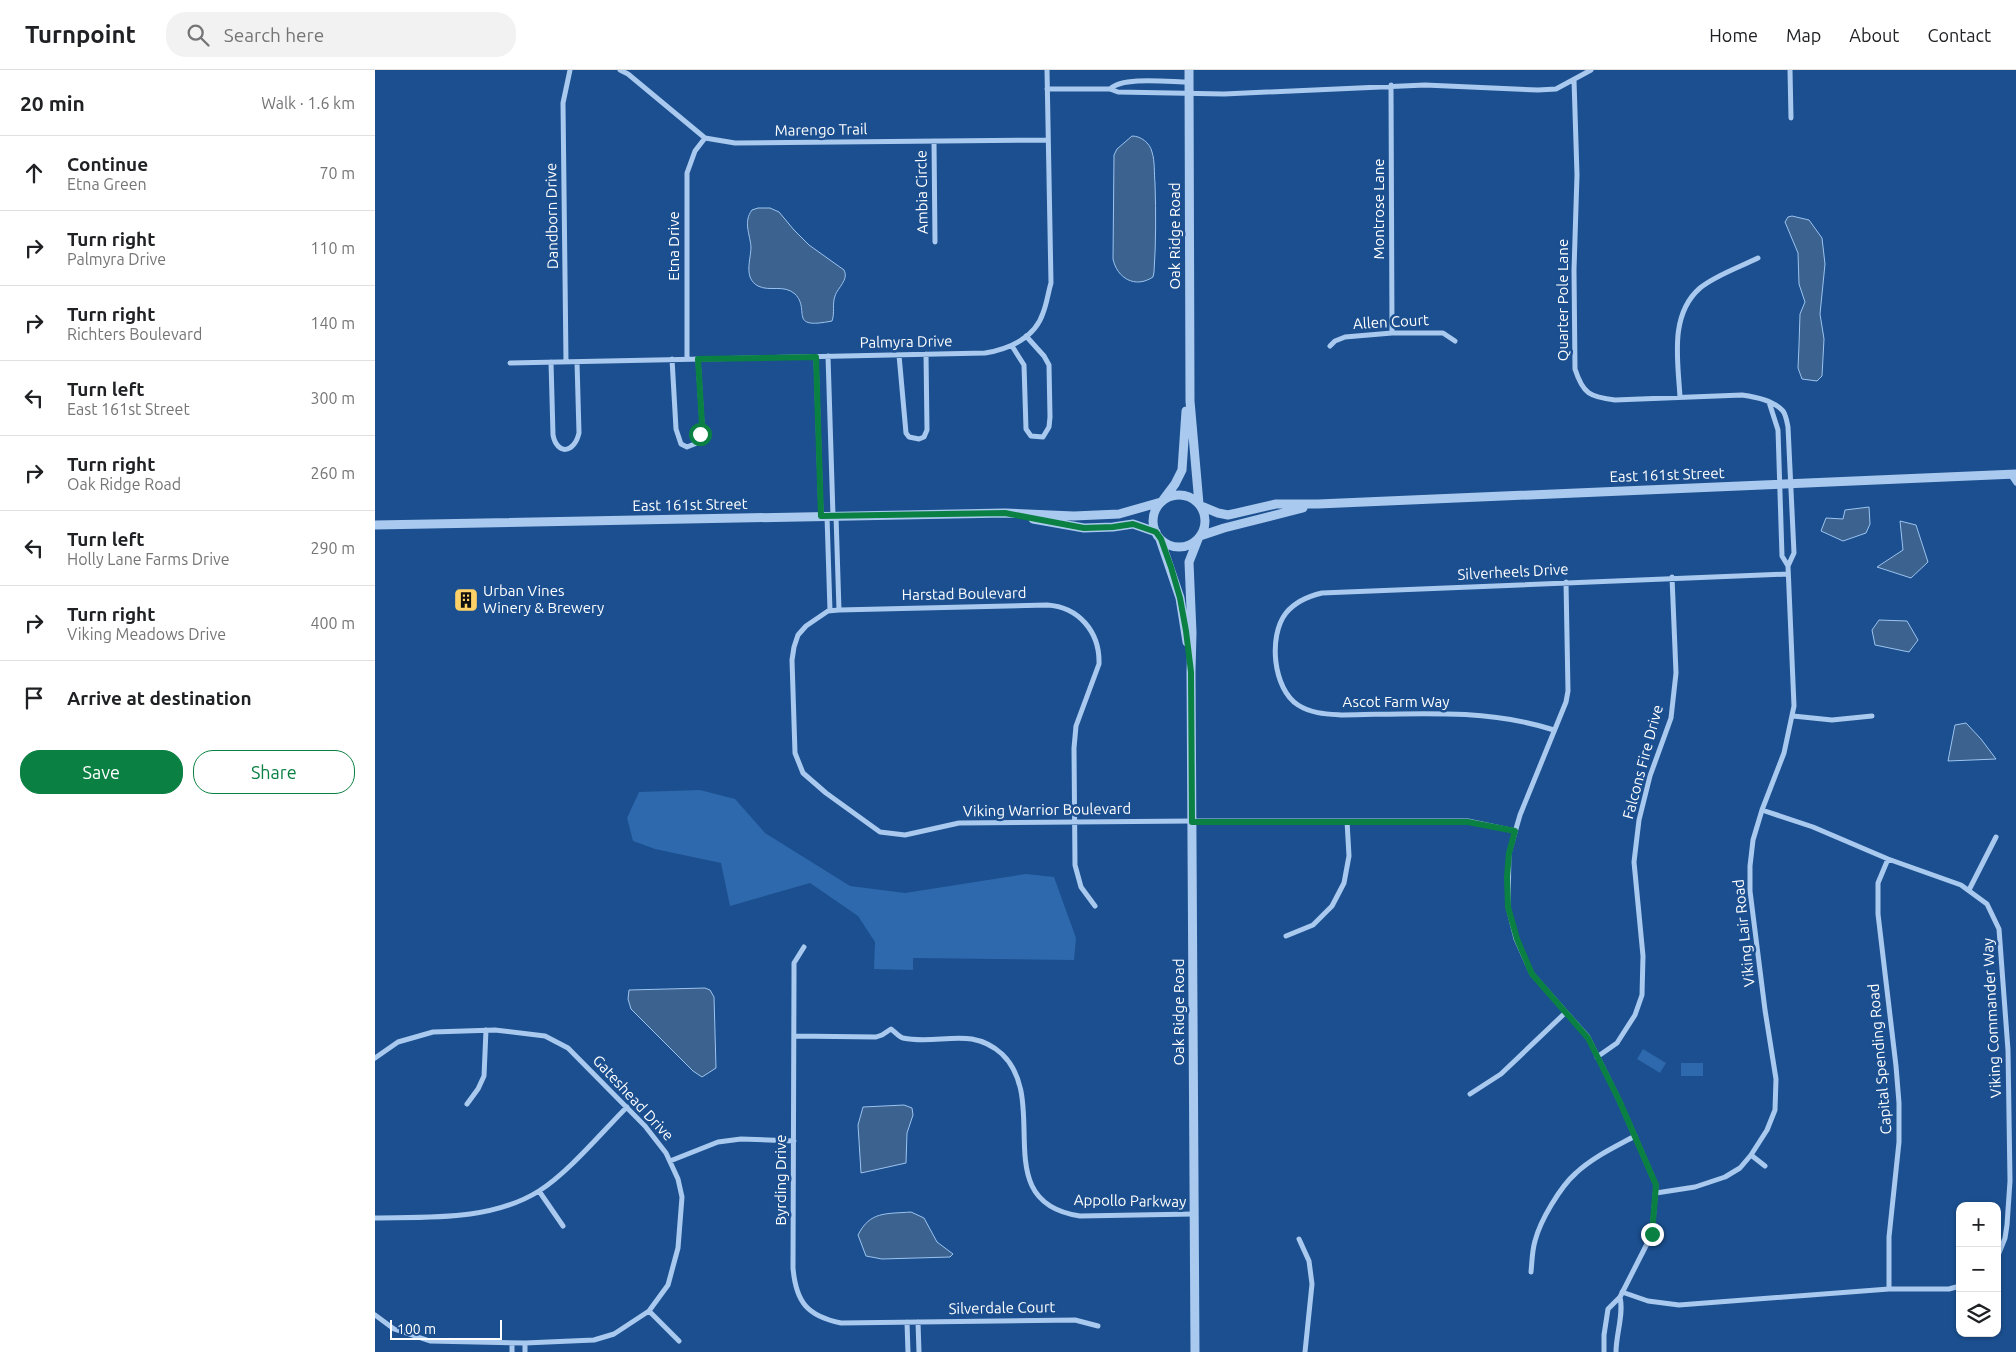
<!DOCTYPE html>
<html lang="en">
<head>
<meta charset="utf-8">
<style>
	:root { --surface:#fff; --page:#f2f2f2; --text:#202124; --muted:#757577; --line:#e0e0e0; --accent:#0b8043 }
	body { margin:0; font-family:Ubuntu,sans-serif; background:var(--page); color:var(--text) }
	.controls { position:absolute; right:15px; bottom:15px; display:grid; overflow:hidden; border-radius:10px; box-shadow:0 1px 4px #0004 }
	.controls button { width:45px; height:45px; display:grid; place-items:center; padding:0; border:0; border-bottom:1px solid var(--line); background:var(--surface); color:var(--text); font:25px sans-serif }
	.scale { position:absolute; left:15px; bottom:12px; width:112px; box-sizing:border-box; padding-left:5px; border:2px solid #fff; border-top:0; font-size:14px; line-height:18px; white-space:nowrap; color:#fff; -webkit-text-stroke:4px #1b4f8f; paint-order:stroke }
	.stop { position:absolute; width:15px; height:15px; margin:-11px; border:4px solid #0b8043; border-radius:50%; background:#fff }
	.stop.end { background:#0b8043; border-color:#fff; box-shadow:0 1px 5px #0008 }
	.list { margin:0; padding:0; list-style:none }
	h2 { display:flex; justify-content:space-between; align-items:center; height:65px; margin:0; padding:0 20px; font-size:21px }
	h2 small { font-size:16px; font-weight:400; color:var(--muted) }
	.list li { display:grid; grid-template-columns:32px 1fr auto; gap:15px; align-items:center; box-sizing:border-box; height:75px; padding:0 20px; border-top:1px solid var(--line) }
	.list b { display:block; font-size:19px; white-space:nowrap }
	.list p { margin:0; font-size:16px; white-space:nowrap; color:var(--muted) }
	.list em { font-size:16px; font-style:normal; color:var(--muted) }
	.actions { display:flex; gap:10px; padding:15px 20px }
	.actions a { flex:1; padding:11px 0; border:1px solid var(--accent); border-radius:20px; text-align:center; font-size:18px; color:var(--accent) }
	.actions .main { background:var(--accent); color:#fff }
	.icon { flex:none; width:28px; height:28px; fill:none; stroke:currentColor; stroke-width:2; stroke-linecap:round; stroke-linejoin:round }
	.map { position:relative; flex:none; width:1641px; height:1282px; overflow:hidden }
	header { display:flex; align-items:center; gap:30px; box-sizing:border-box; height:70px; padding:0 25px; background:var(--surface); border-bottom:1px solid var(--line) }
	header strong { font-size:24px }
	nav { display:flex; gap:28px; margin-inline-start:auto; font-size:18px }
	.search { width:350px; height:45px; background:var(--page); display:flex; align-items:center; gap:12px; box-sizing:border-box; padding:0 18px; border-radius:20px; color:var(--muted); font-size:19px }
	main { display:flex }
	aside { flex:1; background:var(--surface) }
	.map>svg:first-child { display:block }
	.green { fill:#2e69ad }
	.water { fill:#3c6290; stroke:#9cc4f0 }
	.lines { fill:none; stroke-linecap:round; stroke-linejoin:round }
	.minor { stroke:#a9c9ee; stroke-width:5 }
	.tertiary { stroke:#a9c9ee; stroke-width:9 }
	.route { stroke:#0b8043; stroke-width:6 }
	.labels { text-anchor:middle; stroke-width:5; stroke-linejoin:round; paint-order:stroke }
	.street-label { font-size:15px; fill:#fff; stroke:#1b4f8f }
	.poi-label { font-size:15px; fill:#fff; stroke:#1b4f8f; text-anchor:start }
</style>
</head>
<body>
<header>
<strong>Turnpoint</strong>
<div class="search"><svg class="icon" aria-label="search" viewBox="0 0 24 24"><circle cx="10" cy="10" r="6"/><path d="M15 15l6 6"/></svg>Search here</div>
<nav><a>Home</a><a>Map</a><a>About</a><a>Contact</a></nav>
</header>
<main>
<aside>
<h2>20 min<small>Walk · 1.6 km</small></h2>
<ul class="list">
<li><svg class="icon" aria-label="ahead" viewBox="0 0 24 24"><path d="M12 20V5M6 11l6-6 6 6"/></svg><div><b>Continue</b><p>Etna Green</p></div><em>70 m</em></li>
<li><svg class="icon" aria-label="right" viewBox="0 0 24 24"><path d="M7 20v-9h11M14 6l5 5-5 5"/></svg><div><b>Turn right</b><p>Palmyra Drive</p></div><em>110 m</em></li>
<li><svg class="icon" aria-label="right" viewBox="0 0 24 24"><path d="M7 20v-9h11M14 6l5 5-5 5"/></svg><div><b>Turn right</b><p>Richters Boulevard</p></div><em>140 m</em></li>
<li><svg class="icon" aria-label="left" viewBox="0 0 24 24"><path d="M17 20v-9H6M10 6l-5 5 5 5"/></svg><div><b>Turn left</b><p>East 161st Street</p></div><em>300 m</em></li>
<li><svg class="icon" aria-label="right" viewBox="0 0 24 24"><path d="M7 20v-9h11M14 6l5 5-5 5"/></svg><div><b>Turn right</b><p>Oak Ridge Road</p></div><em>260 m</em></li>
<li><svg class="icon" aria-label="left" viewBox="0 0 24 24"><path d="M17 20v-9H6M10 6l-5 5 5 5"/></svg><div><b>Turn left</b><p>Holly Lane Farms Drive</p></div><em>290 m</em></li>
<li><svg class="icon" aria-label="right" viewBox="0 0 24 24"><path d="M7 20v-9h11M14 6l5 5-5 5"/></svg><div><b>Turn right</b><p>Viking Meadows Drive</p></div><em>400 m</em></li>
<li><svg class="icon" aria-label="arrive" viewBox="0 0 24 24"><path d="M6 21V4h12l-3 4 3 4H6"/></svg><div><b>Arrive at destination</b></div></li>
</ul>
<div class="actions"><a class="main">Save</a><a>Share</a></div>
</aside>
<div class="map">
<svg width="1641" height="1282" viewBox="0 0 1641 1282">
	<rect width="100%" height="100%" fill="#1b4f8f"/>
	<!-- green -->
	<path class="green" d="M 325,720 L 360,729 L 390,763 L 475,816 L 530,823 L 651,804 L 679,807 L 701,868 L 699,890 L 538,888 L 538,900 L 499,899 L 500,872 L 483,846 L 435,813 L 355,836 L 346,793 L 280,779 L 258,771 L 252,748 L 264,722 Z
		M 1268,979 L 1291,993 L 1285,1003 L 1262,989 Z
		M 1306,993 L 1328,993 L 1328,1006 L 1306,1006 Z"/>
	<!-- water -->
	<path class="water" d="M 757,66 C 766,66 775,73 777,82 C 780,91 779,103 780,113 C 781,143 781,173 779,202 L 778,207 C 760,219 742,208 738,189 L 739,85 L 742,79 Z
		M 383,138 L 395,138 L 404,142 L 419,160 L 434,175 L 469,200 C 474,210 463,217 460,226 C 457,234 460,243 457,251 C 412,260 436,240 420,224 C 409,214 395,222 383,216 C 368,208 376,189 376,177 C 375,164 368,152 377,140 Z
		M 1417,146 L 1434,150 L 1447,168 L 1450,194 L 1445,244 L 1449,269 L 1447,306 L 1442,311 L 1427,309 L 1423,298 L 1424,275 L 1425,244 L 1430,232 L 1424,214 L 1423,183 L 1410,152 L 1413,147 Z
		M 1494,437 L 1495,454 L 1491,463 L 1468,471 L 1446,461 L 1451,448 L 1468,449 L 1470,440 Z
		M 1525,451 L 1541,455 L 1553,492 L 1536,508 L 1502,497 L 1528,480 Z
		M 1504,550 L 1532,551 L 1543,570 L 1534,582 L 1500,575 L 1497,560 Z
		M 1591,653 L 1606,669 L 1621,689 L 1573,691 L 1580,655 Z
		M 330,918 L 335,920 L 339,927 L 341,998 L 327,1007 L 318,1001 L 256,939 L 253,929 L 254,920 Z
		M 529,1035 L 537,1038 L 538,1045 L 532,1063 L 531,1093 L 486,1103 L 483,1055 L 488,1037 Z
		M 536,1142 L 549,1148 L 562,1172 L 578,1184 L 575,1187 L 507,1189 L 491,1186 L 483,1165 C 495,1141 511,1144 536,1142 Z"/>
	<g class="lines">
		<!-- minor -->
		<path class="minor" d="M 245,0 L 253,4 L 330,68 L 360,73 L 673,70
			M 1415,0 L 1416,48
			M 1199,10 L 1202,105 L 1199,200 L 1200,299 C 1208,324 1215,327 1240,330 L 1367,325 C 1380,327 1398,330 1408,341 C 1411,345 1412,352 1413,357 L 1419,483 L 1413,496
			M 1016,15 L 1017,263
			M 672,19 L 735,19 L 743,22 L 849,24 L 1050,15 L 1163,20 L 1181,19 L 1216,0
			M 735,19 C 748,6 795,12 814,12
			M 559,71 L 560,172
			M 637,276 L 649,295 L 651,359 L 656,366 L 668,367 L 674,357 L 675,347 L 674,295 L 669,286 L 651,266
			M 955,276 L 960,271 L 970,267 L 1017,263 L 1068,263 L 1080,271
			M 524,285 L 531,363 L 534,367 L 544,369 L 549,367 L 552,360 L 551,284
			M 453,286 L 458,446
			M 441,287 L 446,446
			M 297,289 L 301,359 L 306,374 L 312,377 L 322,373 L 327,354 L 323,289
			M 312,289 L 312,103 L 320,81 L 330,68
			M 176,292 L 178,365 C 182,385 199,384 204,363 L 202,292
			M 191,292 L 188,33 L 195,0
			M 135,293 L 610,283 C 634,279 660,268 668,243 C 672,233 673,223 676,213 L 672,0
			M 1305,327 C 1303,291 1294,245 1325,218 C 1341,205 1365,197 1383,188
			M 1635,404 L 1641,413
			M 452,446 L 455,541
			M 461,446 L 464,540
			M 1191,512 L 1193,621 L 1191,632 L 1145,745 L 1134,783 L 1133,837 L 1141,869 L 1157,904 L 1213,967 L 1244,1030 L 1281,1115 L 1277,1164 L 1245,1227 L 1233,1239 L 1229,1265 L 1229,1282
			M 1418,646 L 1457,650 L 1497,646
			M 1179,660 C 1111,638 1038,644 968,645 C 952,644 937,644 923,635 C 898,619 893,566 911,543 C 920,532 934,526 947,523 L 1413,504
			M 1387,740 L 1438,757 L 1513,789 L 1586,815 L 1612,834 L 1624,859 L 1633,980 L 1635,1111 L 1632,1155 L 1630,1168 L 1622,1188
			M 1513,789 L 1503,813 L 1503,844 L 1521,996 L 1524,1033 L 1524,1072 L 1514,1167 L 1514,1219
			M 1594,820 L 1621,767
			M 720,836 L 706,817 L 700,795 L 699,678 L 701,656 L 724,594 C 725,562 704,537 672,535 L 464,540 L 453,541 L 431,556 L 423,565 L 419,577 L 417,590 L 420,683 L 428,703 L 451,723 L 505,762 L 530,765 L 584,753 L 817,751 L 1093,751 L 1140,761
			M 911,866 L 938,855 L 957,836 L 969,813 L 974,786 L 972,751
			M 429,877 L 419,893 L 419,904 L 418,1198 C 421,1232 432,1246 466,1253 L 700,1250 L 723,1256
			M 419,966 L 501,967 L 507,965 L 516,959 C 520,962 524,967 528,968 C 564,976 595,955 627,984 C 677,1032 611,1132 705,1146 L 819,1144
			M 1222,987 L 1242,973 L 1260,945 L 1267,925 L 1268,886 L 1259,792 L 1264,750 L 1275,706 L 1296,648 L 1301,603 L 1297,507
			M 0,988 L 23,972 L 58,962 L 120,960 L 170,966 L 193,978 L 270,1056 L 291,1083 L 303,1109 L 307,1127 L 303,1178 L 293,1215 L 274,1241 L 239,1264 L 219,1270 L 150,1273 L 55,1271 L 19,1259 L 0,1245
			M 1095,1024 L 1126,1004 L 1190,943
			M 92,1034 L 103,1019 L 109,1006 L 111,960
			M 1376,1085 L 1390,1096
			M 295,1091 L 343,1072 L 366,1069 L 419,1071
			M 164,1121 L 188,1156
			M 1281,1123 L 1320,1117 L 1350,1107 L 1365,1098 L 1376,1085 L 1392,1060 L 1400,1040 L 1401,1009 L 1390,940 L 1375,821 L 1375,796 L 1378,770 L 1387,740 L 1409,683 L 1419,636 L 1413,496 L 1407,486 L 1403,360 L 1394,332
			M 0,1148 C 54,1147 116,1151 164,1121 C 193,1103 227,1062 252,1037
			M 924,1169 L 934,1191 L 937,1214 L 930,1282
			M 1156,1202 C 1157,1192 1157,1181 1160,1171 C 1165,1151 1185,1117 1201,1103 C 1218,1087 1240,1077 1260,1066
			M 1247,1222 L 1273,1231 L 1304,1235 L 1514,1219 L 1574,1219 L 1585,1216
			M 274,1241 L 304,1271
			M 532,1252 L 533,1282
			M 543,1252 L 544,1282
			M 137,1273 L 137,1282
			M 150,1273 L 150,1282
			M 1241,1282 C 1241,1264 1249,1244 1245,1227"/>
		<!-- tertiary -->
		<path class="tertiary" d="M 814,0 L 815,331 L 824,434
			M778 451a26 26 0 1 1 52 0a26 26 0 1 1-52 0Z
			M 788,430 L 800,414 L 807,400 L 811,341
			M 826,436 L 843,443 L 853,445 L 901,434 L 943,434 L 1641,404
			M 658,449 L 709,458 L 738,457 L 758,454 L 781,462
			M 0,455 L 630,443 L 699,446 L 744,444 L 786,432
			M 825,466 L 849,458 L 928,438
			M 785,469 L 805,528 L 812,572
			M 820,1282 L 816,602 L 817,563 L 814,492 L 823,469"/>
	</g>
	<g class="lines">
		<!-- route -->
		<path class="route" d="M 325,364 L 327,354 L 323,289 L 441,287 L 446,446 L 630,443 L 709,458 L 738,457 L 758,454 L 781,462 L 786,469 L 796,497 L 805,528 L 811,561 L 816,602 L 817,752 L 1093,752 L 1140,761 L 1134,783 L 1132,807 L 1133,837 L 1142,869 L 1157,904 L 1213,968 L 1244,1030 L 1281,1115 L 1277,1164"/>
	</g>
	<!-- icons -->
	<defs>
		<symbol id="building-square" viewBox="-11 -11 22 22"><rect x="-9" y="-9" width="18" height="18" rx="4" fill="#ffd166" stroke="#1b4f8f"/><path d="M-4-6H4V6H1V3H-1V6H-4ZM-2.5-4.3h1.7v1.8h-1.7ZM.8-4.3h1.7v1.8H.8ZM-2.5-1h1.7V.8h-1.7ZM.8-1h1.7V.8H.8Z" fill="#111"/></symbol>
	</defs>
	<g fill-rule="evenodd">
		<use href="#building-square" x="77" y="516" width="28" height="28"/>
	</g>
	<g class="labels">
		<!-- street labels -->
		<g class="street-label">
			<text transform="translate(446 60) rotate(-1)" y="5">Marengo Trail</text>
			<text transform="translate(547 122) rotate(-91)" y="5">Ambia Circle</text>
			<text transform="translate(1004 139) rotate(-90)" y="5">Montrose Lane</text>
			<text transform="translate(177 146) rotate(-91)" y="5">Dandborn Drive</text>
			<text transform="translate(800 166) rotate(-90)" y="5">Oak Ridge Road</text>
			<text transform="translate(299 176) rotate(-90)" y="5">Etna Drive</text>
			<text transform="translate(1188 230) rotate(-90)" y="5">Quarter Pole Lane</text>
			<text transform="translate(1016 252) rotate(-3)" y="5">Allen Court</text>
			<text transform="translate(531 272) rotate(-1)" y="5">Palmyra Drive</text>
			<text transform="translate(1292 405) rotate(-2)" y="5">East 161st Street</text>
			<text transform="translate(315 435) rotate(-1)" y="5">East 161st Street</text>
			<text transform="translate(1138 502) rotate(-3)" y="5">Silverheels Drive</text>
			<text transform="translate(589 524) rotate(-1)" y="5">Harstad Boulevard</text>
			<text x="1021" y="637">Ascot Farm Way</text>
			<text transform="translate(1268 692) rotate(-75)" y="5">Falcons Fire Drive</text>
			<text transform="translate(672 740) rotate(-1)" y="5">Viking Warrior Boulevard</text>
			<text transform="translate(1369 863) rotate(-96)" y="5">Viking Lair Road</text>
			<text transform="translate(804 942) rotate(-90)" y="5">Oak Ridge Road</text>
			<text transform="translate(1617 948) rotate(-93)" y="5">Viking Commander Way</text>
			<text transform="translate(1505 989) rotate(-95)" y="5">Capital Spending Road</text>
			<text transform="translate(258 1028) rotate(47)" y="5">Gateshead Drive</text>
			<text transform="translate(406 1110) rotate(-90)" y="5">Byrding Drive</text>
			<text transform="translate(755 1131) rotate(1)" y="5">Appollo Parkway</text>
			<text transform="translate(627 1238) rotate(-1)" y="5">Silverdale Court</text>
		</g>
		<!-- poi labels -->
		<g class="poi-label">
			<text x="108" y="526">Urban Vines<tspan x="108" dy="17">Winery &amp; Brewery</tspan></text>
		</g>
	</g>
</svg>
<div class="controls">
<button>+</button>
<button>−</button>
<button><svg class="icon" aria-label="layers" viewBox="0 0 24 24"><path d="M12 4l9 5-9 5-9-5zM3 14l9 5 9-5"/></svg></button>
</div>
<div class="scale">100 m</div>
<div class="stop" style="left:325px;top:364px"></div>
<div class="stop end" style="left:1277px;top:1164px"></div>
</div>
</main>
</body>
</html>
